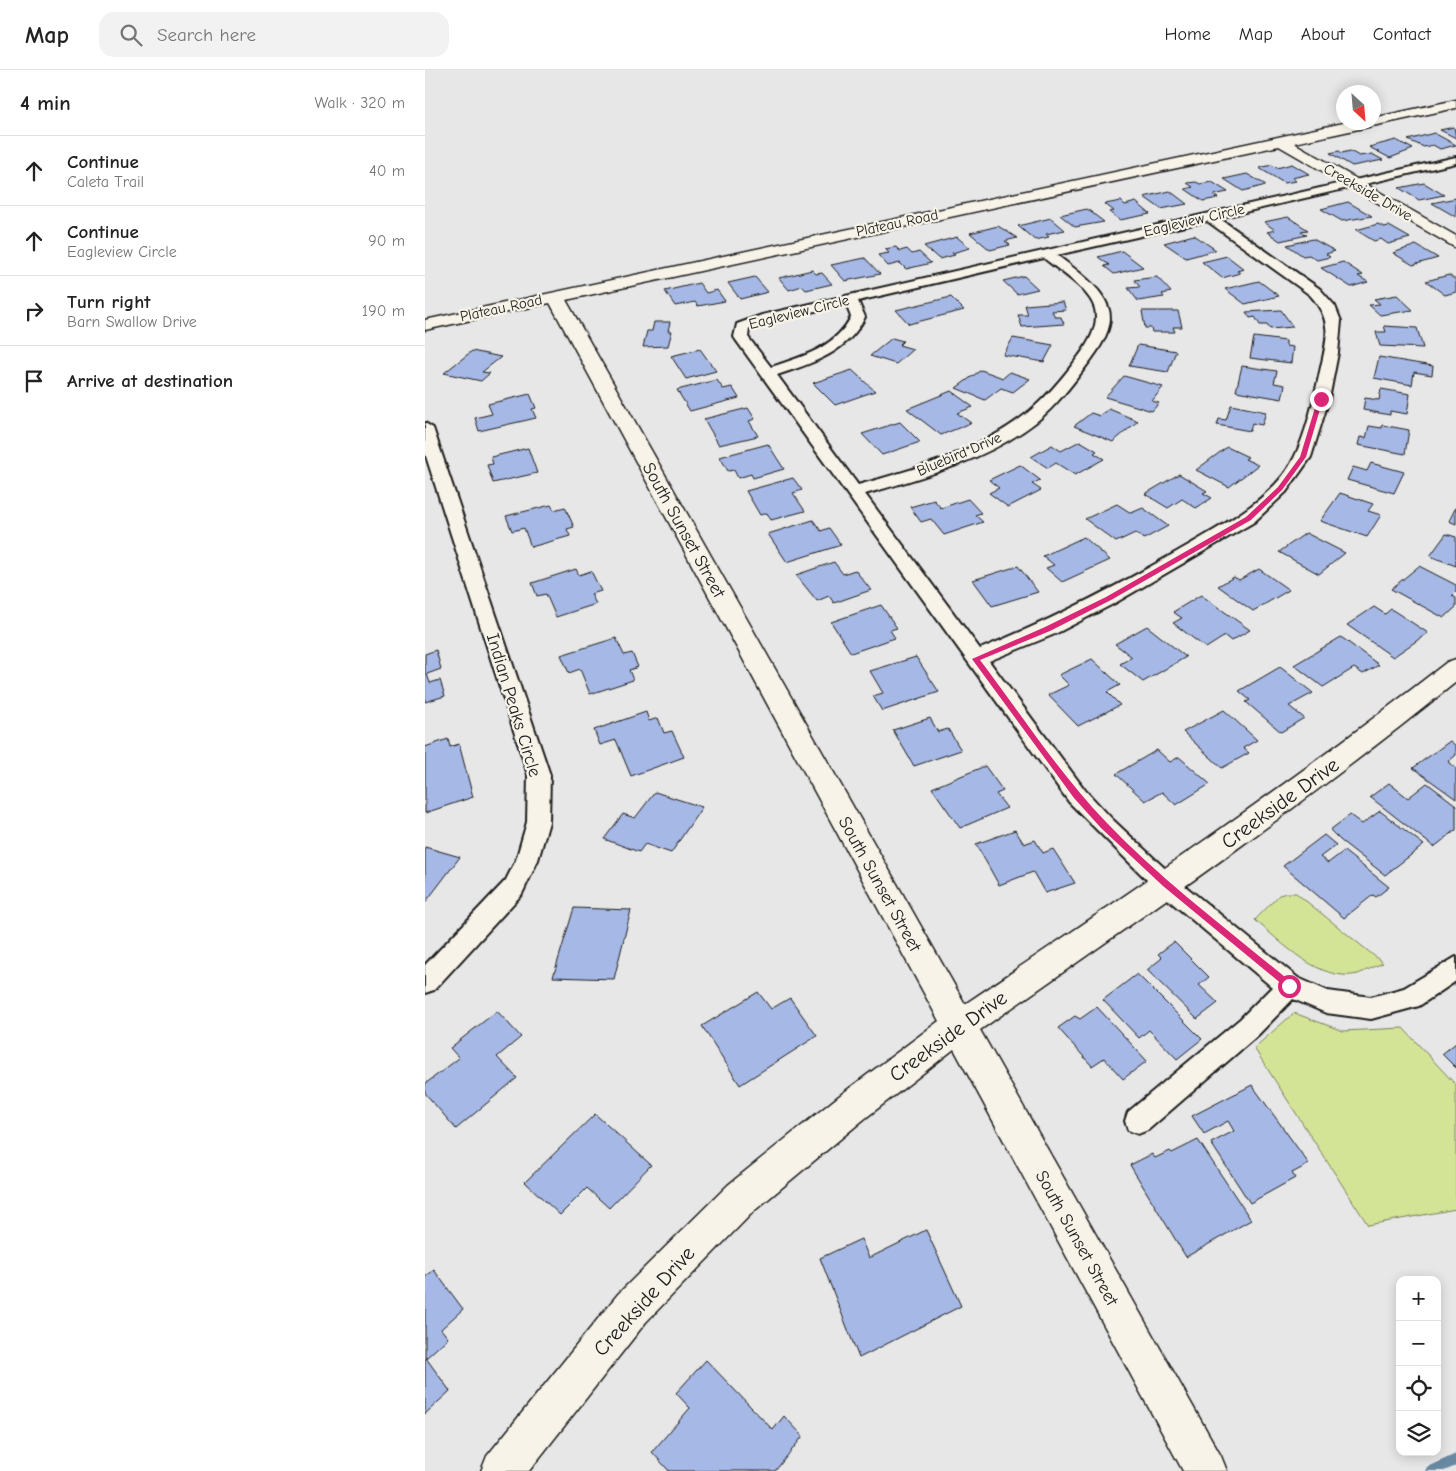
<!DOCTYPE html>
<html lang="en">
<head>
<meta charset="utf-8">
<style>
	:root { --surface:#fff; --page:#f2f2f2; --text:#222; --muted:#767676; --line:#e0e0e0 }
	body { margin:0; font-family:"Comic Neue",sans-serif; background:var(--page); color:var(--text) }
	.controls { position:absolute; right:15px; bottom:15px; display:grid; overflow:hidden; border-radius:10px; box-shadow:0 2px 12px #0003 }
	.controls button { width:45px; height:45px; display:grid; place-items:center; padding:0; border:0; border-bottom:1px solid var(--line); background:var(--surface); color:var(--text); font:25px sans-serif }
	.compass { position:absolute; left:911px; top:15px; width:45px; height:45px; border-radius:50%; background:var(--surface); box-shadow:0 2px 12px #0003; rotate:154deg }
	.stop { position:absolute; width:15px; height:15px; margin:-11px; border:4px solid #db2777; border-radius:50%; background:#fff }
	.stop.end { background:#db2777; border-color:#fff; box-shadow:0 1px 5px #0008 }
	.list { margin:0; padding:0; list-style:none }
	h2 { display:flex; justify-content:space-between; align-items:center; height:65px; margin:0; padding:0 20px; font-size:21px }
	h2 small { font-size:16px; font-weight:400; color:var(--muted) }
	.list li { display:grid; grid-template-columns:32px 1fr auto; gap:15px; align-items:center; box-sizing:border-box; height:70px; padding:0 20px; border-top:1px solid var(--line) }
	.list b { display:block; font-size:19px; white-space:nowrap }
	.list p { margin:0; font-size:16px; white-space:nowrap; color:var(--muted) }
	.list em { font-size:16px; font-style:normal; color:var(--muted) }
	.icon { flex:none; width:28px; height:28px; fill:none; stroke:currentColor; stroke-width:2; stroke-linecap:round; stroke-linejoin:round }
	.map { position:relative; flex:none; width:1031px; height:1401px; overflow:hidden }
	header { display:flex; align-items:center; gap:30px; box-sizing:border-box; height:70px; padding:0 25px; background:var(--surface); border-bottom:1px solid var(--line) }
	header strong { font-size:24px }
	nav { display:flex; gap:28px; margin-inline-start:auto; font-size:18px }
	.search { width:350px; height:45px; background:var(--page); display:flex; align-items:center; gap:12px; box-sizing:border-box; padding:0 18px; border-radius:15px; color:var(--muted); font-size:19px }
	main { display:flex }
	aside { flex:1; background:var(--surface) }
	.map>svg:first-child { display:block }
	.green { fill:#d3e497; stroke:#78805a }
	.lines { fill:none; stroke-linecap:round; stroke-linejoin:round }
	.stream { fill:#6889a1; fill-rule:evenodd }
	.building { fill:#a5b8e6; stroke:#1c1c1c }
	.street-casing { stroke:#1c1c1c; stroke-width:4 }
	.secondary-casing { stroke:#1c1c1c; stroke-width:3 }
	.street { fill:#f7f3e8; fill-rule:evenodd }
	.secondary { fill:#f7f3e8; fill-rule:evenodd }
	.route { fill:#db2777 }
	.labels { text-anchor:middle; stroke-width:4.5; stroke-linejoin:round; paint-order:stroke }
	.far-street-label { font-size:15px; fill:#1c1c1c; stroke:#f7f3e8 }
	.street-label { font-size:18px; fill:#1c1c1c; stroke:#f7f3e8 }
	.near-street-label { font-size:21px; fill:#1c1c1c; stroke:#f7f3e8 }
</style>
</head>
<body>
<header>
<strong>Map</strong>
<div class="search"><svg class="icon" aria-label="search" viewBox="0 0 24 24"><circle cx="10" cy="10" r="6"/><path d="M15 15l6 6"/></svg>Search here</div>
<nav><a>Home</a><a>Map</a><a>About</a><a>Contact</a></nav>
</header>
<main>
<aside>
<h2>4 min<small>Walk · 320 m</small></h2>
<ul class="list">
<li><svg class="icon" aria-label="ahead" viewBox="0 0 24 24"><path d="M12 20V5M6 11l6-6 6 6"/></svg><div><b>Continue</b><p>Caleta Trail</p></div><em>40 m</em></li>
<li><svg class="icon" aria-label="ahead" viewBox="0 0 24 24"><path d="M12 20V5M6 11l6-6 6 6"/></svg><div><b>Continue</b><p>Eagleview Circle</p></div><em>90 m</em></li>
<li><svg class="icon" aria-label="right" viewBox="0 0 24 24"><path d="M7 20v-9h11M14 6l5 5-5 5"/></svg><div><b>Turn right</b><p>Barn Swallow Drive</p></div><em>190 m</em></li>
<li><svg class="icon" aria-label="arrive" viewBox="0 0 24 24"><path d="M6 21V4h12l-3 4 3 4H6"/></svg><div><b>Arrive at destination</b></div></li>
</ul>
</aside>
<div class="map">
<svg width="1031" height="1401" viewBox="0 0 1031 1401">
	<rect width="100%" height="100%" fill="#e7e7e8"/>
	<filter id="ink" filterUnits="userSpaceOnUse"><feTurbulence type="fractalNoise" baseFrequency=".02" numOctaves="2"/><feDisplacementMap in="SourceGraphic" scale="10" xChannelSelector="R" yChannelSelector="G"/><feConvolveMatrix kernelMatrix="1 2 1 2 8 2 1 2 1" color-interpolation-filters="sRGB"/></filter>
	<g filter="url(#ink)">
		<!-- green -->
		<path class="green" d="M 862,823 L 871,823 L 958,893 C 950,896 941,901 933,904 C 895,913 856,872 830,850 L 854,825 Z
			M 869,943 L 918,961 L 978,958 L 1031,1015 L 1031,1139 L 943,1155 L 829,978 Z"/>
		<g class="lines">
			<!-- stream -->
			<path class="stream" d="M 1031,1384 L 1031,1396 L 1019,1401 L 1000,1401 L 1002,1397 Z"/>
		</g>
		<!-- building -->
		<path class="building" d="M 1029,57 L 1031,68 L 1015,60 Z
			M 1009,63 L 1031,75 L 1015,79 L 1008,75 L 999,77 L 983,70 Z
			M 971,70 L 988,79 L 965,88 L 944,77 Z
			M 914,81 L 917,83 L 925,81 L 934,86 L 947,84 L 958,90 L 927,96 L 905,83 Z
			M 867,94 L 884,104 L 867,108 L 871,111 L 859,113 L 834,98 L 847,95 L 852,98 Z
			M 822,104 L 841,115 L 818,121 L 799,109 Z
			M 771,112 L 775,114 L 787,112 L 803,122 L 788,125 L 793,128 L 778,131 L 760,119 L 768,117 L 762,113 Z
			M 999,113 L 1019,125 L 994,130 L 974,118 Z
			M 745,121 L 762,134 L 736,139 L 719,127 Z
			M 1031,128 L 1031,147 L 1007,133 Z
			M 696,131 L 700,135 L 711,132 L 725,144 L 695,150 L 684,142 L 689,141 L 680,134 Z
			M 923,132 L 947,146 L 917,151 L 896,139 Z
			M 662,139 L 679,152 L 650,157 L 635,145 Z
			M 863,147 L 883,160 L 876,161 L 882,165 L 855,171 L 842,162 L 850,160 L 839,152 Z
			M 626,148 L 640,160 L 621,164 L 624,167 L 610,170 L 593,156 Z
			M 953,154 L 959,157 L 964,156 L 985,168 L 963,174 L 956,169 L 949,171 L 931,160 Z
			M 573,156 L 592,168 L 580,171 L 585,175 L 565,180 L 545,163 Z
			M 769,165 L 791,180 L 761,188 L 739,173 Z
			M 532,167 L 545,178 L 527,183 L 530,185 L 514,189 L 499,176 Z
			M 888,169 L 910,181 L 901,184 L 905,187 L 892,190 L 884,185 L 878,186 L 862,175 Z
			M 991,175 L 1013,188 L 988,195 L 968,183 Z
			M 471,177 L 475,181 L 482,179 L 487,184 L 494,182 L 506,193 L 481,199 L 475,193 L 463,196 L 453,185 L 464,183 L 460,179 Z
			M 697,181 L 718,197 L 689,204 L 679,196 L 684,195 L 673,187 Z
			M 802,186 L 819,199 L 812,201 L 815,203 L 797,208 L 777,192 Z
			M 440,188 L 455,204 L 420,211 L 406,195 Z
			M 918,192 L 938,205 L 933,206 L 943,212 L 926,217 L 896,198 Z
			M 387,200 L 391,204 L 397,203 L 407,214 L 381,220 L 377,216 L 364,220 L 354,208 Z
			M 1024,205 L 1031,210 L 1031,222 L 1020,225 L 1001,211 Z
			M 599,206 L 613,219 L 592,224 L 578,211 Z
			M 330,207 L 343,222 L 315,229 L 303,213 Z
			M 732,207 L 746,222 L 737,224 L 739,227 L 713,231 L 703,218 L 715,217 L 709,210 Z
			M 834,211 L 854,226 L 820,234 L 800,219 Z
			M 274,213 L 281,223 L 292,220 L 300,231 L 273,236 L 270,232 L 250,236 L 240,221 Z
			M 972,225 L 988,240 L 955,245 L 944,235 L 955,234 L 949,229 Z
			M 526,227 L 539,240 L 484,254 L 471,240 Z
			M 638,232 L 641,240 L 627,241 L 630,247 L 636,247 L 639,254 L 597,257 L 593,245 L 603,245 L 600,235 Z
			M 856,240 L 868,257 L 845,259 L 842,255 L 835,255 L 830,247 L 825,248 L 821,242 Z
			M 717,241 L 753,241 L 757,257 L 748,257 L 750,262 L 727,262 L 726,258 L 720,258 Z
			M 229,252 L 245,252 L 243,261 L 247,261 L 243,276 L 218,277 L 222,261 L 227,261 Z
			M 959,256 L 992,258 L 998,278 L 955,276 L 951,262 L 961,262 Z
			M 829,267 L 861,271 L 861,276 L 868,277 L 866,293 L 825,288 Z
			M 467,268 L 478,271 L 474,275 L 488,279 L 471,294 L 445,286 Z
			M 588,268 L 628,275 L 619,292 L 578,285 Z
			M 713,275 L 751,281 L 743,302 L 704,296 Z
			M 275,279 L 291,301 L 261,309 L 246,286 Z
			M 47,281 L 76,287 L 57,302 L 65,303 L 56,311 L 19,303 Z
			M 954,287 L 1008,296 L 1007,305 L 989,302 L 987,315 L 949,308 Z
			M 817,296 L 852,301 L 849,313 L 860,315 L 857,329 L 811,321 Z
			M 427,300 L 450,321 L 410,335 L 388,313 Z
			M 556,300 L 578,308 L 585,302 L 605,309 L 588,322 L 576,318 L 560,330 L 531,318 Z
			M 699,306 L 738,317 L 727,331 L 734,333 L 727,341 L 680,327 Z
			M 292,310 L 298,319 L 307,317 L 314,328 L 265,341 L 252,320 Z
			M 956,319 L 985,324 L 982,344 L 965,341 L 965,345 L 938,340 L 940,328 L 954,330 Z
			M 526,321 L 548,337 L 532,343 L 546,353 L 516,365 L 482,339 Z
			M 105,324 L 111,338 L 107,339 L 111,348 L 54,361 L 50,348 L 67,344 L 63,334 Z
			M 806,335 L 841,342 L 837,355 L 827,353 L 825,361 L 792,355 L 794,349 L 801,350 Z
			M 323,338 L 330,349 L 324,351 L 333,366 L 294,375 L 279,349 Z
			M 684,339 L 713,351 L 688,372 L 649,356 L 666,343 L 675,346 Z
			M 475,352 L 495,372 L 457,385 L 437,364 Z
			M 957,355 L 984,360 L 980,384 L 933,375 L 935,367 L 941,368 L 944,356 L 957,358 Z
			M 655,371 L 672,381 L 669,383 L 679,389 L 650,405 L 631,393 L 623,398 L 606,387 L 627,375 L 636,381 Z
			M 343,374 L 359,399 L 328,408 L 326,404 L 313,408 L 309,400 L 303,401 L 295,387 Z
			M 802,377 L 823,387 L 820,389 L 833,395 L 804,417 L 771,400 Z
			M 103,378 L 112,403 L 68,413 L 62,395 L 68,394 L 66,387 Z
			M 946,393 L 979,402 L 969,423 L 922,410 L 928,397 L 942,401 Z
			M 595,395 L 615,410 L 607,414 L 616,420 L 583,437 L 564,423 L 574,418 L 564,410 Z
			M 754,404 L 782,421 L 778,423 L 787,428 L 771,438 L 757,429 L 743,438 L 720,424 Z
			M 368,408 L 377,420 L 368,423 L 380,441 L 346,450 L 342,443 L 335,445 L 321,421 Z
			M 915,423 L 948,434 L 943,441 L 956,445 L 942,467 L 895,451 Z
			M 543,429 L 556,443 L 550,445 L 558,452 L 519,465 L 506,449 L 496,452 L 485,437 L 509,430 L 516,438 Z
			M 692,434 L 706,443 L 718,438 L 743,456 L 719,469 L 710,463 L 691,472 L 660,449 Z
			M 126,435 L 129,440 L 140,437 L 149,457 L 142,459 L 145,466 L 106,477 L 99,458 L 87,461 L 81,446 Z
			M 1031,437 L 1031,454 L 1024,451 Z
			M 388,450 L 396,461 L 404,458 L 416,475 L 362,492 L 343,464 Z
			M 881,463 L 920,483 L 894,504 L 854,482 Z
			M 1021,464 L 1031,467 L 1031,496 L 1005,486 Z
			M 659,467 L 685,490 L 637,512 L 621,498 L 629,495 L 618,486 Z
			M 409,492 L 418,504 L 430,500 L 446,520 L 409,533 L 404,526 L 392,531 L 371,505 Z
			M 593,496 L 613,522 L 567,536 L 548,510 Z
			M 994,496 L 1031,515 L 1031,522 L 1027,526 L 1031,528 L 1031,537 L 1019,548 L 966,519 Z
			M 151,499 L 154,505 L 166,501 L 176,521 L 166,524 L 171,534 L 131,547 L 121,524 L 112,526 L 107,513 Z
			M 834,499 L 864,520 L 828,541 L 793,516 L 809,507 L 814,510 Z
			M 776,525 L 825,560 L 806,571 L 800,566 L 781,578 L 748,553 L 757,548 L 748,542 Z
			M 456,535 L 472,558 L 465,560 L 470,568 L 426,583 L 406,552 Z
			M 949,537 L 960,544 L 966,539 L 1003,563 L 968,587 L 922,555 Z
			M 722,556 L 761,587 L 718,612 L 695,594 L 707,587 L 690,574 Z
			M 916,567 L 954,595 L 938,604 L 929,598 L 898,617 L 869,595 Z
			M 191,568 L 199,585 L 207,583 L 213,597 L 204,600 L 208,610 L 165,624 L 155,599 L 144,603 L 136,585 Z
			M 11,580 L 16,599 L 2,604 L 5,613 L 15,610 L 20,626 L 0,632 L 0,584 Z
			M 491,587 L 514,622 L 457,641 L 448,626 L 458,623 L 445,601 Z
			M 667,589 L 695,615 L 682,622 L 695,635 L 653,656 L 623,625 L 644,615 L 634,605 Z
			M 855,597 L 888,623 L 864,636 L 879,648 L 856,662 L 821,632 L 825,630 L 814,621 Z
			M 799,640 L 832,670 L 818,678 L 824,683 L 797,698 L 758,662 Z
			M 221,642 L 224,651 L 233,648 L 239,663 L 247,661 L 259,687 L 206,706 L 191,670 L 175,675 L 169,660 Z
			M 505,648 L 513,662 L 523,659 L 536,680 L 489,696 L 468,660 Z
			M 23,669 L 25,677 L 34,674 L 48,727 L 0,743 L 0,677 Z
			M 1025,671 L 1031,676 L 1031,685 L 1023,692 L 1031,698 L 1031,729 L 988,698 Z
			M 732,680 L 745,692 L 754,687 L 785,714 L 751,735 L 737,722 L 720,731 L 691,704 Z
			M 560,696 L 578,721 L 571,724 L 582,738 L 535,758 L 507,718 Z
			M 964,713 L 983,728 L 1002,713 L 1031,735 L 1031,760 L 1009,777 L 945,727 Z
			M 230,722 L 277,737 L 246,783 L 220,774 L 214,782 L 179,769 L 198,744 L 210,748 Z
			M 955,741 L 999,775 L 960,805 L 915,770 L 905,760 L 925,745 L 937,754 Z
			M 590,760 L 599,774 L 610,770 L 618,783 L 628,779 L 650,813 L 620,823 L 608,802 L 574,815 L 551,774 Z
			M 899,765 L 911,775 L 895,787 L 903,793 L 919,781 L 964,817 L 951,827 L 948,825 L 919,848 L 858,796 Z
			M 0,777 L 35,787 L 0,833 Z
			M 149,838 L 206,840 L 189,909 L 128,907 Z
			M 749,872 L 784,907 L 774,915 L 793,933 L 772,949 L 722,900 L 737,888 L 733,884 Z
			M 712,904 L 777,969 L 752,989 L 724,960 L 714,968 L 678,930 Z
			M 333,922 L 346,939 L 365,928 L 392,966 L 315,1015 L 277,956 Z
			M 672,937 L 722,991 L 698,1009 L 679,988 L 667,996 L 633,958 L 650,946 L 655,949 Z
			M 72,941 L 96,967 L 72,987 L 92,1008 L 31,1059 L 0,1023 L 0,1014 L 34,988 L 25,978 Z
			M 1031,973 L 1031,998 L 1017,984 Z
			M 827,1015 L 884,1094 L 867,1103 L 870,1108 L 825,1133 L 786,1073 L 809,1061 L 803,1051 L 779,1064 L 767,1046 Z
			M 170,1044 L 226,1095 L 184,1138 L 162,1118 L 135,1145 L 100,1112 Z
			M 773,1070 L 826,1150 L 761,1187 L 705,1095 L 727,1084 L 730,1088 L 745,1081 L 747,1083 Z
			M 501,1160 L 536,1236 L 434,1288 L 395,1188 L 436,1169 L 444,1188 Z
			M 9,1200 L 38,1239 L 16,1259 L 23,1268 L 1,1288 L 25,1321 L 0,1344 L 0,1207 Z
			M 281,1290 L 348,1360 L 359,1346 L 378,1366 L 350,1401 L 244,1401 L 227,1382 L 265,1338 L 251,1323 Z"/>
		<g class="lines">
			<defs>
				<path id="street" d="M 1031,87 L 1031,93 L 794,148 L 895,219 L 910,236 L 916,251 L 913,283 L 904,329 L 886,387 L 861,422 L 829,452 L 690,533 L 630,564 L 564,591 L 660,720 L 687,749 L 749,807 L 873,908 L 903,921 L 946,927 L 979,918 L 1031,887 L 1031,911 L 994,936 L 946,949 L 901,943 L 868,929 L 833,965 L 723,1060 L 713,1064 L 703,1060 L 700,1051 L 703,1042 L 815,949 L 847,917 L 733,821 L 644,732 L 311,270 L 309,267 L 312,254 L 337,245 ZM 782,151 L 885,225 C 910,252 901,273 894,306 C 888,332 882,361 870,386 C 850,430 789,460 748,484 C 685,520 622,552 555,579 L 440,424 C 499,407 562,390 611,352 C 631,336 647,315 662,295 C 673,281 689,259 684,240 C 678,217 649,199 632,185 ZM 619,188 C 635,202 664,218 670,239 C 675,259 659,280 648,294 C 634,312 619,330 601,344 C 553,382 491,399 433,415 L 352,305 C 388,293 422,283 440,247 L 433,231 ZM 421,234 L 426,247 C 410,278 377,287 346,297 L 323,267 L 324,259 L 341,252 Z
					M 0,353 L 8,358 L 125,705 L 124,752 L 113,790 L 97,824 L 9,920 L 0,923 L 0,895 L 81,810 L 91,790 L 102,752 L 103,705 L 0,383 Z"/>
				<path id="secondary" d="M 1031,30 L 1031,38 L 869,73 L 1031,166 L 1031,178 L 854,76 L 141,230 L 540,934 C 703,824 867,713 1022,592 L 1031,589 L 1031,612 C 878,736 716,848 555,960 L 796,1386 L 802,1401 L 758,1401 L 529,979 L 438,1050 L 329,1141 L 221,1252 L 104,1401 L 56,1401 L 62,1386 L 193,1224 L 303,1115 L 414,1026 L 514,951 L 125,233 L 0,260 L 0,250 L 923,52 L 948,52 L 948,48 Z"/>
			</defs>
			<!-- street casing -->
			<use href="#street" class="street-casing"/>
			<!-- secondary casing -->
			<use href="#secondary" class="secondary-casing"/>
			<!-- street -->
			<use href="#street" class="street"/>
			<!-- secondary -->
			<use href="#secondary" class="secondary"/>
		</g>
	</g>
	<!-- route -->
	<path class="route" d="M 893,328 L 898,329 L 881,387 L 857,420 L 826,450 L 686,530 L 625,561 L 555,590 C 596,644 634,703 681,752 C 737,811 805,861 867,913 L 867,919 L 864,920 L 738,816 L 676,758 L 649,728 L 547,589 L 620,557 L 681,527 L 821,447 L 853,417 L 875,387 Z"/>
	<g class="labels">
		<!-- far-street labels -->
		<g class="far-street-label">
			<text transform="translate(943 122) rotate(30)" y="5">Creekside Drive</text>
			<text transform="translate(769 150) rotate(-13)" y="5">Eagleview Circle</text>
			<text transform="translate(472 153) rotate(-12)" y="5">Plateau Road</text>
			<text transform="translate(76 238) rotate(-12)" y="5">Plateau Road</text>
			<text transform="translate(374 242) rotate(-14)" y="5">Eagleview Circle</text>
			<text transform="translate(534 384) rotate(-23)" y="5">Bluebird Drive</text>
		</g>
		<!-- street labels -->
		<g class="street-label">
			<text transform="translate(259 460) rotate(61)" y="6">South Sunset Street</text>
			<text transform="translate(89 635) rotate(73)" y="6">Indian Peaks Circle</text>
			<text transform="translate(455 814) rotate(61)" y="6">South Sunset Street</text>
			<text transform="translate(652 1168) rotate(61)" y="6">South Sunset Street</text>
		</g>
		<!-- near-street labels -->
		<g class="near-street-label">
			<text transform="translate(855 733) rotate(-36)" y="7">Creekside Drive</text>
			<text transform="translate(523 966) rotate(-36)" y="7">Creekside Drive</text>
			<text transform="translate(219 1231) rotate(-48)" y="7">Creekside Drive</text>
		</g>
	</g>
</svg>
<div class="controls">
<button>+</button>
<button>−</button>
<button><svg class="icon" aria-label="locate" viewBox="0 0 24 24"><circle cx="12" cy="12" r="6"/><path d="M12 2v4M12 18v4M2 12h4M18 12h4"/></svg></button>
<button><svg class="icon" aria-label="layers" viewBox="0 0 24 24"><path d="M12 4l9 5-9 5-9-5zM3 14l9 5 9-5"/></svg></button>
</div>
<svg class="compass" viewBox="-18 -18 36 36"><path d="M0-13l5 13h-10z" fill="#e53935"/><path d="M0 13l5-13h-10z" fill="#767676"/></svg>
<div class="stop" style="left:864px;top:916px"></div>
<div class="stop end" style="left:896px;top:329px"></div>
</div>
</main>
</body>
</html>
